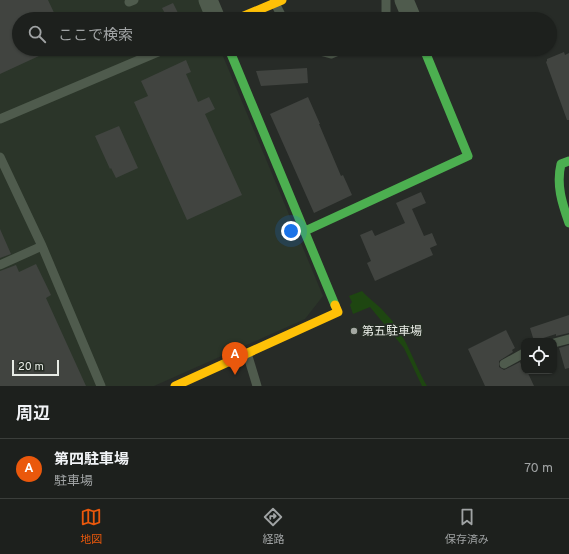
<!DOCTYPE html>
<html lang="ja">
<head>
<meta charset="utf-8">
<style>
	:root { --surface:#1d201d; --page:#2a2d2a; --text:#f1f3f6; --muted:#a0a3a4; --line:#3b3e3b; --accent:#ea580c }
	body { margin:0; font-family:Overpass,"Noto Sans JP",sans-serif; background:var(--page); color:var(--text) }
	.controls { position:absolute; right:12px; bottom:12px; display:grid; overflow:hidden; border-radius:8px; box-shadow:0 1px 3px #0004 }
	.controls button { width:36px; height:36px; display:grid; place-items:center; padding:0; border:0; border-bottom:1px solid var(--line); background:var(--surface); color:var(--text); font:20px sans-serif }
	.scale { position:absolute; left:12px; bottom:10px; width:47px; box-sizing:border-box; padding-left:4px; border:2px solid #e7ebe5; border-top:0; font-size:11px; line-height:14px; white-space:nowrap; color:#e7ebe5; -webkit-text-stroke:3px #262d25; paint-order:stroke }
	.you { position:absolute; left:291px; top:231px; width:14px; height:14px; margin:-10px; border:3px solid #fff; border-radius:50%; background:#1a73e8; box-shadow:0 0 0 6px #1a73e833 }
	.badge { display:grid; place-items:center; width:26px; height:26px; border-radius:50%; background:var(--accent); color:#fff; font-size:13px; font-weight:700 }
	.pin { position:absolute; translate:-50% -33px; filter:drop-shadow(0 1px 2px #0008) }
	.pin::after { content:''; position:absolute; top:21px; width:14px; height:12px; background:inherit; clip-path:polygon(0 0,100% 0,50% 100%) }
	.list { margin:0; padding:0; list-style:none }
	h2 { display:flex; justify-content:space-between; align-items:center; height:52px; margin:0; padding:0 16px; font-size:17px }
	h2 small { font-size:13px; font-weight:400; color:var(--muted) }
	.list li { display:grid; grid-template-columns:26px 1fr auto; gap:12px; align-items:center; box-sizing:border-box; height:60px; padding:0 16px; border-top:1px solid var(--line) }
	.list b { display:block; font-size:15px; white-space:nowrap }
	.list p { margin:0; font-size:13px; white-space:nowrap; color:var(--muted) }
	.list em { font-size:13px; font-style:normal; color:var(--muted) }
	.icon { flex:none; width:22px; height:22px; fill:none; stroke:currentColor; stroke-width:2; stroke-linecap:round; stroke-linejoin:round }
	.map { position:relative; flex:none; width:569px; height:386px; overflow:hidden }
	.search { position:absolute; background:var(--surface); box-shadow:0 1px 3px #0004; left:12px; right:12px; top:12px; height:44px; display:flex; align-items:center; gap:10px; box-sizing:border-box; padding:0 14px; border-radius:22px; color:var(--muted); font-size:15px }
	.sheet { height:112px; background:var(--surface) }
	nav { display:flex; justify-content:space-around; align-items:center; box-sizing:border-box; height:56px; border-top:1px solid var(--line); background:var(--surface); font-size:11px; color:var(--muted) }
	nav a { display:grid; justify-items:center; gap:2px }
	nav .on { color:var(--accent) }
	.map>svg:first-child { display:block }
	.built { fill:#2b3529 }
	.green { fill:#1e4611 }
	.building { fill:#414440 }
	.lines { fill:none; stroke-linecap:round; stroke-linejoin:round }
	.lane { stroke:#4f5b4d; stroke-width:9 }
	.street { stroke:#4f5b4d; stroke-width:19 }
	.fast { stroke:#4caf50; stroke-width:9 }
	.slow { stroke:#ffc107; stroke-width:9 }
	.poi-dot { fill:#a4a8a2; stroke:#262d25; stroke-width:1.5 }
	.labels { text-anchor:middle; stroke-width:4; stroke-linejoin:round; paint-order:stroke }
	.poi-label { font-size:12px; fill:#e7ebe5; stroke:#262d25; text-anchor:start }
</style>
</head>
<body>
<div class="map">
<svg width="569" height="386" viewBox="0 0 569 386">
	<rect width="100%" height="100%" fill="#272b27"/>
	<!-- built -->
	<path class="built" d="M 0,0 L 199,0 L 207,19 L 19,19 L 19,49 L 220,49 L 323,296 L 305,319 L 154,386 L 0,386 Z"/>
	<!-- green -->
	<path class="green" d="M 362,291 C 369,299 379,305 386,314 C 406,334 413,362 427,386 L 422,386 L 404,348 L 370,307 L 353,314 L 350,305 L 352,302 L 349,296 Z"/>
	<!-- building -->
	<path class="building" d="M 0,0 L 48,0 L 57,19 L 19,19 L 19,49 L 54,49 L 0,74 Z
		M 173,3 L 181,19 L 168,19 L 162,8 Z
		M 564,52 L 565,55 L 569,53 L 569,120 L 567,120 L 546,62 L 547,61 L 547,59 Z
		M 186,60 L 191,72 L 186,74 L 198,102 L 209,97 L 215,109 L 205,114 L 242,195 L 187,220 L 134,102 L 148,96 L 141,81 Z
		M 307,68 L 308,83 L 261,86 L 256,71 Z
		M 308,97 L 320,124 L 319,124 L 341,176 L 343,175 L 352,195 L 314,213 L 270,114 Z
		M 119,126 L 138,168 L 116,178 L 111,168 L 110,169 L 95,136 Z
		M 421,192 L 426,203 L 412,209 L 424,236 L 432,233 L 437,245 L 430,248 L 433,255 L 375,281 L 367,263 L 371,261 L 360,235 L 372,230 L 375,236 L 405,223 L 396,203 Z
		M 0,229 L 11,254 L 0,258 Z
		M 36,264 L 51,295 L 46,298 L 86,386 L 0,386 L 0,271 L 16,265 L 19,272 Z
		M 569,315 L 569,333 L 556,336 L 556,334 L 534,341 L 530,328 Z
		M 506,330 L 515,348 L 512,350 L 513,352 L 499,361 L 499,367 L 504,370 L 520,362 L 524,371 L 527,371 L 534,386 L 485,386 L 468,349 Z
		M 569,345 L 569,368 L 565,369 L 559,348 Z"/>
	<g class="lines">
		<!-- lane -->
		<path class="lane" d="M 386,0 L 386,19
			M 129,2 L 134,0
			M 275,3 L 283,19
			M 312,49 L 331,54 L 343,49
			M 0,119 L 165,49
			M 0,157 L 42,246 L 101,386
			M 0,265 L 42,246
			M 554,343 L 569,339
			M 247,353 L 257,386
			M 504,364 L 524,353"/>
		<!-- street -->
		<path class="street" d="M 208,0 L 216,19
			M 404,0 L 412,19"/>
		<!-- fast -->
		<path class="fast" d="M 229,49 L 335,305
			M 569,161 L 561,164 C 556,185 562,203 569,223
			M 305,231 L 468,156 L 424,49"/>
		<!-- slow -->
		<path class="slow" d="M 237,19 L 282,0
			M 175,386 L 338,312 L 335,305"/>
	</g>
	<!-- markers -->
	<circle class="poi-dot" cx="354" cy="331" r="4"/>
	<g class="labels">
		<!-- poi labels -->
		<g class="poi-label">
			<text x="362" y="335">第五駐車場</text>
		</g>
	</g>
</svg>
<div class="controls">
<button><svg class="icon" aria-label="locate" viewBox="0 0 24 24"><circle cx="12" cy="12" r="6"/><path d="M12 2v4M12 18v4M2 12h4M18 12h4"/></svg></button>
</div>
<div class="scale">20 m</div>
<div class="you"></div>
<div class="pin badge" style="left:235px;top:375px">A</div>
<div class="search"><svg class="icon" aria-label="search" viewBox="0 0 24 24"><circle cx="10" cy="10" r="6"/><path d="M15 15l6 6"/></svg>ここで検索</div>
</div>
<section class="sheet">
<h2>周辺<small></small></h2>
<ul class="list">
<li><span class="badge">A</span><div><b>第四駐車場</b><p>駐車場</p></div><em>70 m</em></li>
</ul>
</section>
<nav>
<a class="on"><svg class="icon" aria-label="map" viewBox="0 0 24 24"><path d="M3 6l6-2 6 2 6-2v14l-6 2-6-2-6 2zM9 4v14M15 6v14"/></svg>地図</a>
<a><svg class="icon" aria-label="directions" viewBox="0 0 24 24"><path d="M12 3l9 9-9 9-9-9zM9 14v-3h6M13 9l2 2-2 2"/></svg>経路</a>
<a><svg class="icon" aria-label="saved" viewBox="0 0 24 24"><path d="M7 4h10v16l-5-4-5 4z"/></svg>保存済み</a>
</nav>
</body>
</html>
